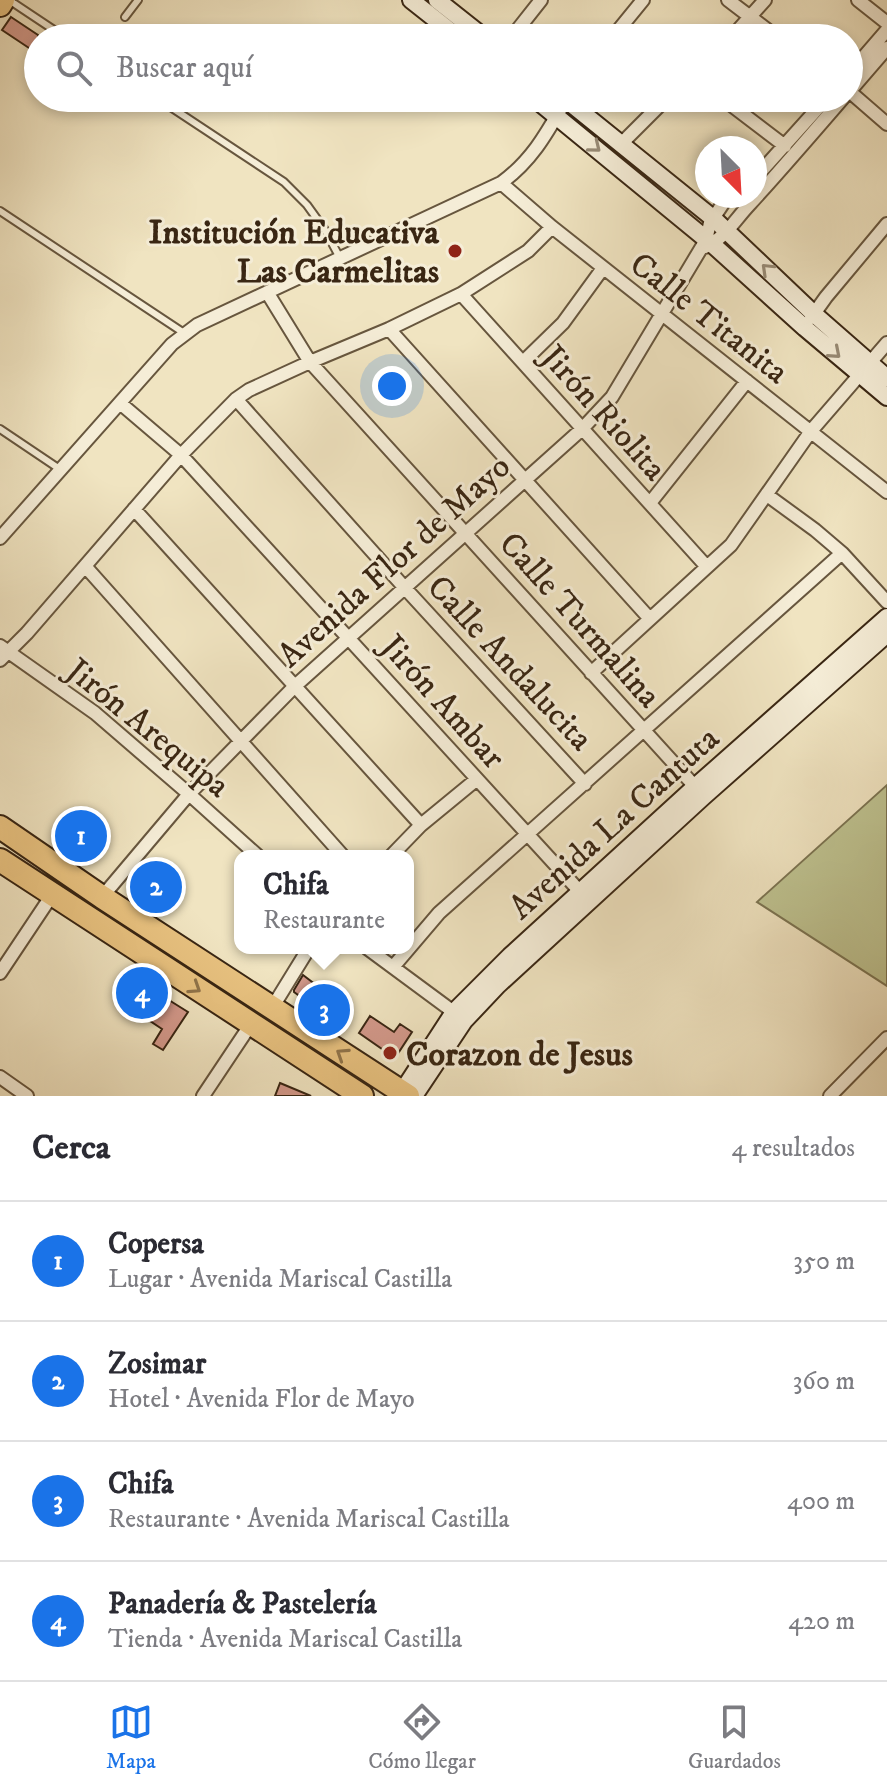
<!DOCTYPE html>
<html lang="es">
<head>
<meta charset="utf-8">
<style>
	:root { --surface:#fff; --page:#f2f2f3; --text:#2b2b33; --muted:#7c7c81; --line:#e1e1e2; --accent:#1a73e8 }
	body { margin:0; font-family:"IM FELL DW Pica",serif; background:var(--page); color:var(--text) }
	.compass { position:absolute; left:695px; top:136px; width:72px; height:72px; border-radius:50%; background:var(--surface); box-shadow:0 4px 12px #0003; rotate:156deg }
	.you { position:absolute; left:392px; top:386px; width:28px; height:28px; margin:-20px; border:6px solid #fff; border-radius:50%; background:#1a73e8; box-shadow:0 0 0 12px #1a73e833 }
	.badge { display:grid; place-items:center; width:52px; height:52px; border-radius:50%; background:var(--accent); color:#fff; font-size:26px; font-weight:700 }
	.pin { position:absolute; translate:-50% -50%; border:4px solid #fff; box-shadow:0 2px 8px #0006 }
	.popup { position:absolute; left:234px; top:850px; width:180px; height:104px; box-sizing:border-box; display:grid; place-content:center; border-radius:16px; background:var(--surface); filter:drop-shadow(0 2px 6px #0005); font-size:26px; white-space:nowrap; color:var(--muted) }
	.popup b { font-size:30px; color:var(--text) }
	.popup::after { content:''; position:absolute; left:50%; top:100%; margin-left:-16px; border:16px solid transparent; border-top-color:var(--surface) }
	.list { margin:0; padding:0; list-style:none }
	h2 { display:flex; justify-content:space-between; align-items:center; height:104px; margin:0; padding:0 32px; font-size:34px }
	h2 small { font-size:26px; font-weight:400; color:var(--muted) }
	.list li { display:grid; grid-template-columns:52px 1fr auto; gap:24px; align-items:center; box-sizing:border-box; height:120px; padding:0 32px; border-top:2px solid var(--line) }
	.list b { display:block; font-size:30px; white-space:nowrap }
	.list p { margin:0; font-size:26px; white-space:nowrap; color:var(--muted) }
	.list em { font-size:26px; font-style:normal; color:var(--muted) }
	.icon { flex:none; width:44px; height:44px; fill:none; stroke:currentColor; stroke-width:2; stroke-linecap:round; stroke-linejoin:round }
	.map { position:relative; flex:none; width:887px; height:1096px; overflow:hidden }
	.search { position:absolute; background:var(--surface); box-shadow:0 4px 12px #0003; left:24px; right:24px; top:24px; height:88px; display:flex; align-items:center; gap:20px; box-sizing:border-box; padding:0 28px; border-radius:44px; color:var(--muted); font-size:30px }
	.sheet { height:584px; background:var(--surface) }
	nav { display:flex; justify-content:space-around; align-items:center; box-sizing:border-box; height:112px; border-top:2px solid var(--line); background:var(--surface); font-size:22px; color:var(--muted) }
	nav a { display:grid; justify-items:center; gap:4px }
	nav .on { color:var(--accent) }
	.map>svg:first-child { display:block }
	.green { fill:#bec290; stroke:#7c7452; stroke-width:2 }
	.building { fill:#d3998b; stroke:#392613; stroke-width:2 }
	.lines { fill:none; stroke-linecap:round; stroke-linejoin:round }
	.lane-casing { stroke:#67563e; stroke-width:10 }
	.street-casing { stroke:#67563e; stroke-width:16 }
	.secondary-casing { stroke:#392613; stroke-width:20 }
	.highway-casing { stroke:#392613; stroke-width:26 }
	.lane { stroke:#f5edd7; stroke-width:6 }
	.street { stroke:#f5edd7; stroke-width:12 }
	.secondary { stroke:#f5edd7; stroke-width:16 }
	.highway { stroke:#e8c280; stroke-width:22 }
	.oneway { stroke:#978a75 }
	.oneway2 { stroke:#90744a }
	.poi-dot { fill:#8f2418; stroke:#f5edd7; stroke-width:3 }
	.labels { text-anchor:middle; stroke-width:6; stroke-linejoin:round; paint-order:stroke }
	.poi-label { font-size:34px; font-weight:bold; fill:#392613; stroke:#f5edd7; text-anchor:end }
	.street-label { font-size:34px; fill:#392613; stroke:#f5edd7 }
</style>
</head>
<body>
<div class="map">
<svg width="887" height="1096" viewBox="0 0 887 1096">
	<rect width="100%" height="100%" fill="#f0e4c1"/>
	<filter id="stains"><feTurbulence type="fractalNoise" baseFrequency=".0025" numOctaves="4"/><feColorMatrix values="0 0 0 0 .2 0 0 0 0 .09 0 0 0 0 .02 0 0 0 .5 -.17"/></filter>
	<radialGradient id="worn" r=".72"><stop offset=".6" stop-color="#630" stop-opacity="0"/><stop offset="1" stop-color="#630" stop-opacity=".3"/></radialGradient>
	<!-- green -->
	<path class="green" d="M 887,785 L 887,986 L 757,902 Z"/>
	<!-- building -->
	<path class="building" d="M 11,17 L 38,35 L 38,54 L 2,30 Z
		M 78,813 L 95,829 L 75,851 L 58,836 Z
		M 158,874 L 169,885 L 154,899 L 144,889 Z
		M 303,975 L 316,985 L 305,1000 L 294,992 L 294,990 Z
		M 140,982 L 188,1012 L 163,1050 L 153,1044 L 162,1029 L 138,1013 L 143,1004 L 131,996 Z
		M 333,992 L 346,1001 L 333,1020 L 320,1011 Z
		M 370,1016 L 394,1032 L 400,1024 L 412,1032 L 395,1058 L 359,1033 Z
		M 280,1083 L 311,1096 L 275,1096 Z"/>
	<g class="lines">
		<defs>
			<path id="lane" d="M 9,0 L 66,38
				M 125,17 L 138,0
				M 157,98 L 284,182 L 307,205 L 325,230 L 340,258
				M 0,211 L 184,333
				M 0,429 L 61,470"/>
			<path id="street" d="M 728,0 L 778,38
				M 858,0 L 887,23
				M 620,29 L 634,38
				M 511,38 L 541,0
				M 612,38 L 643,0
				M 731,38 L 765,0
				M 849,74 L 887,30
				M 849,91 L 887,124
				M 849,92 L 887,48
				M 722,98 L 785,146
				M 620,145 L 667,98
				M 755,178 L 827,98
				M 501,183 L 552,227 L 887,492
				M 705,247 C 725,238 734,221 749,205 C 781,170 812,134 843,98
				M 267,292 L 310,362 L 699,791
				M 461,294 L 707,567
				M 811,318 L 826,297 L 887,224
				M 389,329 L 650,619
				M 523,362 L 563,323 L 603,268
				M 236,399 L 404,587 L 585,784
				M 120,403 L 181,455 L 584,896
				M 767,495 L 815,530 L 842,553 L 887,602
				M 650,503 L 747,381
				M 134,509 L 421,825
				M 0,538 L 172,344 L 197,325 L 501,183 C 533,160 548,131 567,98
				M 85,566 L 343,856
				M 0,646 L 95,713 L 189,794 L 258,856
				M 0,660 L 27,633 L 181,455 L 236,399 L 249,390 L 310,362 L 389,329 L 461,294 L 528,251 L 552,227
				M 591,673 L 731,545 L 811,431 L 887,343
				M 391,856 L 421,825 L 477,779
				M 102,897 L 189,794 L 295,686 L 582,429 L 612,397 L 706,240 L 710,223 L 728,196
				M 367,948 L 459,1016
				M 393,967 L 439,913 L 842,553
				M 0,973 L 52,895
				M 272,1008 L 309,948
				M 0,1077 L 27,1096
				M 203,1096 L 251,1024
				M 830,1096 L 887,1038"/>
			<path id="secondary" d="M 411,0 L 459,38
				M 437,0 L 485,38
				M 534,98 L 712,244 L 805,328 L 887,397
				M 564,98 L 714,219 L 814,314 L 887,378
				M 402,1092 L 454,1012 L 510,956 L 695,787 L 887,617
				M 414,1096 L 464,1021 L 498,985 L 703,797 L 887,634"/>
			<path id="highway" d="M 0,5 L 3,0
				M 0,827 L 102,897 L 408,1096
				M 0,860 L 362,1096"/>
		</defs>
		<!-- lane casing -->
		<use href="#lane" class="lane-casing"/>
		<!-- street casing -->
		<use href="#street" class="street-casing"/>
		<!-- secondary casing -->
		<use href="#secondary" class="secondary-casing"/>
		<!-- highway casing -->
		<use href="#highway" class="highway-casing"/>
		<!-- lane -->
		<use href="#lane" class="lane"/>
		<!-- street -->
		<use href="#street" class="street"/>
		<!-- secondary -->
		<use href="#secondary" class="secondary"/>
		<!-- highway -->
		<use href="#highway" class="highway"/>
	</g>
	<!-- one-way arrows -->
	<defs><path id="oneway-chevron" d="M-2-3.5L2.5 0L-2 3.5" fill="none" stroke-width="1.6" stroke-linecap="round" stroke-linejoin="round" transform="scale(2)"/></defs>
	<g class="oneway">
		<use href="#oneway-chevron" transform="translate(595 147) rotate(39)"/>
		<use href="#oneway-chevron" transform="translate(767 269) rotate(-136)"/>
		<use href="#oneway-chevron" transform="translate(835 353) rotate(41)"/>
	</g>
	<g class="oneway2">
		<use href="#oneway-chevron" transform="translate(195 988) rotate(33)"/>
		<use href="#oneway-chevron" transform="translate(342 1054) rotate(-147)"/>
	</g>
	<!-- markers -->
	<g class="poi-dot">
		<circle cx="455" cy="251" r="8"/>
		<circle cx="390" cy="1053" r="8"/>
	</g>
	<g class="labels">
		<!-- poi labels -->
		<g class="poi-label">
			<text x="439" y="243">Institución Educativa<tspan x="439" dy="39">Las Carmelitas</tspan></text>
			<text x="406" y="1065" text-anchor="start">Corazon de Jesus</text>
		</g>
		<!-- street labels -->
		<g class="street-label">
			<text transform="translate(710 317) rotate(38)" y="12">Calle Titanita</text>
			<text transform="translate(605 412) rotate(48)" y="12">Jirón Riolita</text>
			<text transform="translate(393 560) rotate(-42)" y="12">Avenida Flor de Mayo</text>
			<text transform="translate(581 619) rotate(48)" y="12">Calle Turmalina</text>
			<text transform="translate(511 662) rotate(47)" y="12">Calle Andalucita</text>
			<text transform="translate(444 701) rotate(48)" y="12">Jirón Ambar</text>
			<text transform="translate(149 727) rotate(39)" y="12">Jirón Arequipa</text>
			<text transform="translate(613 822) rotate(-42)" y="12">Avenida La Cantuta</text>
		</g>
	</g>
	<rect width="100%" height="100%" filter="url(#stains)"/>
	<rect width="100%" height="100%" fill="url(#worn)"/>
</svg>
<svg class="compass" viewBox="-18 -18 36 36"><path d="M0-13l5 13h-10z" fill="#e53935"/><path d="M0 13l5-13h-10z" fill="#7c7c81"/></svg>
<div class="you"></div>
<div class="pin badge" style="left:81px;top:836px">1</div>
<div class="pin badge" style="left:156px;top:887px">2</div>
<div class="pin badge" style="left:324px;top:1010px">3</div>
<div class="popup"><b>Chifa</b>Restaurante</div>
<div class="pin badge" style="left:142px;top:993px">4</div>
<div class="search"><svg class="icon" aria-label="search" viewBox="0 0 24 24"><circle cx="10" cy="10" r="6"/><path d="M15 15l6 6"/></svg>Buscar aquí</div>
</div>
<section class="sheet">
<h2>Cerca<small>4 resultados</small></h2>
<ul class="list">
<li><span class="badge">1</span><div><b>Copersa</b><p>Lugar · Avenida Mariscal Castilla</p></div><em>350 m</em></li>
<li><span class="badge">2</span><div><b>Zosimar</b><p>Hotel · Avenida Flor de Mayo</p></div><em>360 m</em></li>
<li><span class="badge">3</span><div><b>Chifa</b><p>Restaurante · Avenida Mariscal Castilla</p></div><em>400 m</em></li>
<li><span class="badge">4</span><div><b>Panadería &amp; Pastelería</b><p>Tienda · Avenida Mariscal Castilla</p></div><em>420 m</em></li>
</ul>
</section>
<nav>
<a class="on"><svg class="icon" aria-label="map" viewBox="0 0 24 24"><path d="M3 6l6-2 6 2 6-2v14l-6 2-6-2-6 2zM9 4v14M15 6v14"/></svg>Mapa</a>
<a><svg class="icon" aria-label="directions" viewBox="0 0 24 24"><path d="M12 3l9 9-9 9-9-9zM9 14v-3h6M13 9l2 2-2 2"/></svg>Cómo llegar</a>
<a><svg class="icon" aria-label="saved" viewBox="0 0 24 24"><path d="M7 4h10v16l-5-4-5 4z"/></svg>Guardados</a>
</nav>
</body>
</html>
